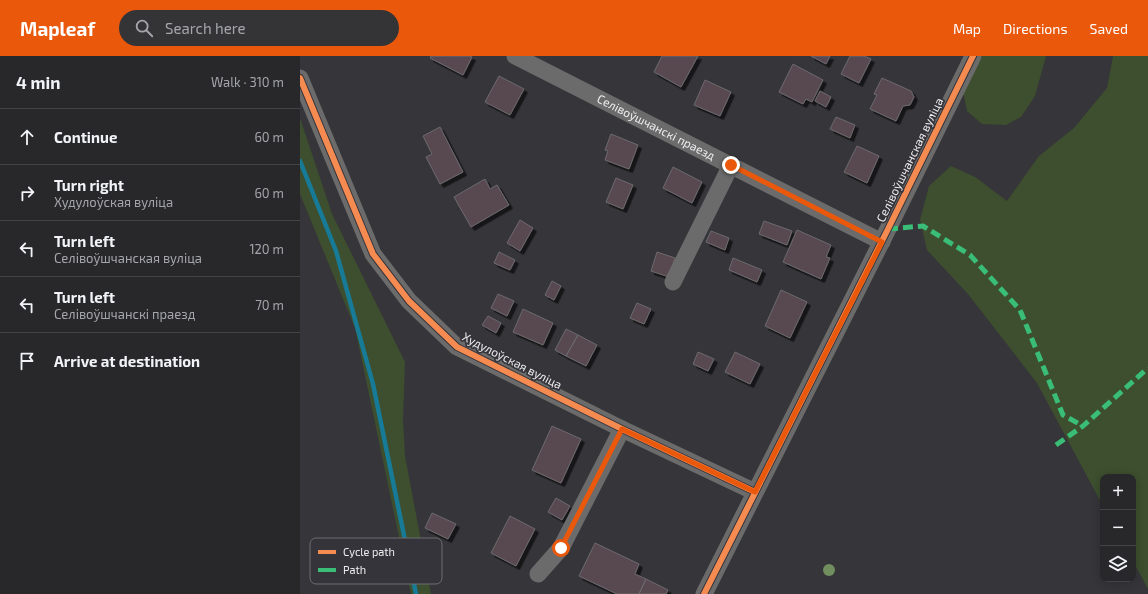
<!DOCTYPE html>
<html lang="en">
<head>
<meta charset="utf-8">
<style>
	:root { --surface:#28282b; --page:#343437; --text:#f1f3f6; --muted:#a5a6a9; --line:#444447; --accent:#ea580c }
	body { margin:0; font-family:"Exo 2",sans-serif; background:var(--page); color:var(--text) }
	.controls { position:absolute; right:12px; bottom:12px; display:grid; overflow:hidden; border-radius:8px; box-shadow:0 2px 10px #0003 }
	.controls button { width:36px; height:36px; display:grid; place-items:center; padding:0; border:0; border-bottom:1px solid var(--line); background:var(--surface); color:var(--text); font:20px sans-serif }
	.stop { position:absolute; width:12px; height:12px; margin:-9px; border:3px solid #ea580c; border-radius:50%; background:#fff }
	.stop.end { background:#ea580c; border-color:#fff; box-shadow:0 1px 4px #0008 }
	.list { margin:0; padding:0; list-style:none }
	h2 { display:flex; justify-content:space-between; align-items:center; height:52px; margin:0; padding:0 16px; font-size:17px }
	h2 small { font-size:13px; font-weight:400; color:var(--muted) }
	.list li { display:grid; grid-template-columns:26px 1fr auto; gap:12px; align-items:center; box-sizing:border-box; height:56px; padding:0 16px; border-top:1px solid var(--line) }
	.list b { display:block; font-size:15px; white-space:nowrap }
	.list p { margin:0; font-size:13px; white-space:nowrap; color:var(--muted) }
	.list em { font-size:13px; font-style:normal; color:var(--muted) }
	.icon { flex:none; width:22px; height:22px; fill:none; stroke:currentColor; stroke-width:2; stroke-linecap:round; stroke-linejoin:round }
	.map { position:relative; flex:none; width:848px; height:538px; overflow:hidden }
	header { display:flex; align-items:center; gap:24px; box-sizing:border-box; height:56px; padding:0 20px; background:var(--accent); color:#fff }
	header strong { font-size:19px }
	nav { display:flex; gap:22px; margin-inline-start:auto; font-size:14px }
	.search { width:280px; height:36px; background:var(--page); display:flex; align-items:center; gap:10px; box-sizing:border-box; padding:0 14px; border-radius:22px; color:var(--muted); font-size:15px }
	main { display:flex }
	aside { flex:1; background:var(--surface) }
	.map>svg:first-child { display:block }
	.green { fill:#3d4f2f }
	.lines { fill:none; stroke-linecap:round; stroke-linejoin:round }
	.stream { stroke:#177b97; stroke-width:4.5 }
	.building { fill:#584951; stroke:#6c6a6c; filter:url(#shadow) }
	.minor { stroke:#6c6b6b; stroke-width:17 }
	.quiet { stroke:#3abd76; stroke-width:5; stroke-dasharray:10 5; stroke-linecap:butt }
	.cycleway-casing { stroke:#35343a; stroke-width:8 }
	.cycleway { stroke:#f68b52; stroke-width:6 }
	.tree { fill:#718e5e }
	.route { stroke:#ea580c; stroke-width:5 }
	.labels { text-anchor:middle; stroke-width:3.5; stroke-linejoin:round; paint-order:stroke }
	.street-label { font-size:12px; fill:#ededf0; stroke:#35343a }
	.key { fill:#35343a; stroke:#6c6c71; stroke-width:1 }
	.key-label { font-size:11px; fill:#ededf0 }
</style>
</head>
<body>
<header>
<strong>Mapleaf</strong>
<div class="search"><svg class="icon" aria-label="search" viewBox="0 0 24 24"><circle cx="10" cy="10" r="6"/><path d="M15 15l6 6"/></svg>Search here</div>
<nav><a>Map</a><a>Directions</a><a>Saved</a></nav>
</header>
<main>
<aside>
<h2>4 min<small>Walk · 310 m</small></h2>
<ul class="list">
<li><svg class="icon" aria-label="ahead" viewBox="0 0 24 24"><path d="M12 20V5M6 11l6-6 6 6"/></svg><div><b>Continue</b></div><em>60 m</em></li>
<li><svg class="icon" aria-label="right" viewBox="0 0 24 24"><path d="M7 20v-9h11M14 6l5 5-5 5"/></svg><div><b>Turn right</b><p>Худулоўская вуліца</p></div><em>60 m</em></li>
<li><svg class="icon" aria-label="left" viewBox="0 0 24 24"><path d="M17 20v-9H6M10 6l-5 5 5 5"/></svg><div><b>Turn left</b><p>Селівоўшчанская вуліца</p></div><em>120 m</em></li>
<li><svg class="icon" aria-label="left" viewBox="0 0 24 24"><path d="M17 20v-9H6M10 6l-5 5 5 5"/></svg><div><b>Turn left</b><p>Селівоўшчанскі праезд</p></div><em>70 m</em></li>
<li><svg class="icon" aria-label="arrive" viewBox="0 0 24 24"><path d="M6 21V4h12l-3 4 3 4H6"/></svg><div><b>Arrive at destination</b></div></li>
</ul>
</aside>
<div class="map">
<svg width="848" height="538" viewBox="0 0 848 538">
	<defs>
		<filter id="shadow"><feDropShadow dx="3.5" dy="3.5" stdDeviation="0" flood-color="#0009"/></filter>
	</defs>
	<rect width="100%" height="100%" fill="#363539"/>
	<!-- green -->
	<path class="green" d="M 681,0 L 746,0 L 735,40 L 721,61 L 706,69 L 682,68 L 667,55 L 663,35 Z
		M 813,0 L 848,0 L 848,533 L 833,505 L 833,421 L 803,421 L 803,450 L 737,327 L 668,238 L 627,194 L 620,164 L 629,130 L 651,110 L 675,121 L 707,145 L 739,100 L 774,72 L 807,32 Z
		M 0,62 L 32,158 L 105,306 L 103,363 L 105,400 L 131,538 L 111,538 L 55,272 L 0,138 Z"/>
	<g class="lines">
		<!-- stream -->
		<path class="stream" d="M 0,105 L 36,195 L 73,328 L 116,538"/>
	</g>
	<!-- building -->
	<path class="building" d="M 131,0 L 169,0 L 172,1 L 163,19 L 130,2 Z
		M 362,0 L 398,0 L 381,31 L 354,16 Z
		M 511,0 L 530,0 L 526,8 Z
		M 550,0 L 564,0 L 571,3 L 559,27 L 541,18 Z
		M 493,8 L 523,24 L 512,46 L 506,43 L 503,48 L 479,36 Z
		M 199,20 L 224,33 L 210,59 L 185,46 Z
		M 582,22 L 611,35 L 614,41 L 610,49 L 603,50 L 596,65 L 570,53 L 577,39 L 574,38 Z
		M 405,24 L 431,36 L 420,60 L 394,49 Z
		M 520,35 L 531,41 L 526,51 L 515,45 Z
		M 536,61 L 555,69 L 550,82 L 530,73 Z
		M 140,71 L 163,116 L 140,128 L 126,101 L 132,98 L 123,80 Z
		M 311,78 L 338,89 L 329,113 L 305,104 L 308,95 L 305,94 Z
		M 557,90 L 579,100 L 567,127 L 544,116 Z
		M 373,111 L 402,126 L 392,147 L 363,132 Z
		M 316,122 L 333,129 L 323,153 L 306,146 Z
		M 185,123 L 190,133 L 197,129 L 209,149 L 171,171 L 154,141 Z
		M 220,164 L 233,172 L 220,195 L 207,187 Z
		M 464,165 L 492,175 L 487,189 L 459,178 Z
		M 497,174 L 531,189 L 526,201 L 530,202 L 521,223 L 483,206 Z
		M 411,175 L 429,182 L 425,194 L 406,186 Z
		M 199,196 L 215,204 L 210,214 L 194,207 Z
		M 357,196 L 375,202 L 369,221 L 351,215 Z
		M 433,202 L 462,214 L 457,226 L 429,214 Z
		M 252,225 L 261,230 L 254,244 L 245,239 Z
		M 481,234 L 507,246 L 490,282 L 465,270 Z
		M 198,238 L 214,245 L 207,260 L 191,252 Z
		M 337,247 L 351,253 L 344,268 L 330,262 Z
		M 223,253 L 253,267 L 243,289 L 213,276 Z
		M 188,260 L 201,267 L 196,277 L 182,269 Z
		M 266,273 L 278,279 L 266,300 L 255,294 Z
		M 278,279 L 297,289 L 286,310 L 266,300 Z
		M 398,296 L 414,303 L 408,315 L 393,308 Z
		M 435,296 L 460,308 L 450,328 L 425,316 Z
		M 252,370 L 281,383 L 261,427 L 232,414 Z
		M 256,442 L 270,450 L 262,464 L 248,456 Z
		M 132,457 L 156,468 L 148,483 L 125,472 Z
		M 210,460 L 235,473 L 216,510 L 191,497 Z
		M 295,487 L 339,508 L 335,518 L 346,523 L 339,538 L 317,538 L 279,520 Z
		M 346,523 L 368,534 L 366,538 L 339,538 Z"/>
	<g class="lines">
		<!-- minor -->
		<g class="minor">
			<path id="s1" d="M 215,0 L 582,186"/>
			<path d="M 0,22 L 73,198 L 109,245 L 157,291 L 322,373 L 455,436"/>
			<path d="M 373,226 L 431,109"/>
			<path d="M 238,518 L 261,492 L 322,373"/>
			<path d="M 404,538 L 588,173 L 673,0"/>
		</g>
		<!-- quiet -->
		<path class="quiet" d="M 588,173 L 623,170 L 670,199 L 720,254 L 763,359 L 783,370
			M 756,389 L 783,370 L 848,312"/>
		<defs>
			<path id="cycleway" d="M 0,22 L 73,198 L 109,245 L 157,291 L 322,373 L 455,436
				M 404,538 L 588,173 L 673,0"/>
		</defs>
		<!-- cycleway casing -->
		<use href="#cycleway" class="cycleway-casing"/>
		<!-- cycleway -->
		<use href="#cycleway" class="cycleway"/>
	</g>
	<!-- trees -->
	<circle class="tree" cx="529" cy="514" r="6"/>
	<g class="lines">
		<!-- route -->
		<path class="route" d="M 261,492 L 322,373 L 455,436 L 582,186 L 431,109"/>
	</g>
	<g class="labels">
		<!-- street labels -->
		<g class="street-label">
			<text dy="4" stroke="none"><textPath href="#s1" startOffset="158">Селівоўшчанскі праезд</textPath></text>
			<text transform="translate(610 104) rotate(-64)" y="4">Селівоўшчанская вуліца</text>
			<text transform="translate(212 305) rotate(27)" y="4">Худулоўская вуліца</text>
		</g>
	</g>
	<!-- legend -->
	<rect x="10" y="482" width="132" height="46" rx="6" class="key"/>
	<rect x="18" y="494" width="18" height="4" fill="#f68b52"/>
	<rect x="18" y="512" width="18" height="4" fill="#3abd76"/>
	<g class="key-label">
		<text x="43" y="500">Cycle path</text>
		<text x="43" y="518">Path</text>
	</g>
</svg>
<div class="controls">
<button>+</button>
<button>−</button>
<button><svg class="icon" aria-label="layers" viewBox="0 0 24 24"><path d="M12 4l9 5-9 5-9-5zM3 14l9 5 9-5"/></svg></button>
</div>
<div class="stop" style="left:261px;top:492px"></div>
<div class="stop end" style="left:431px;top:109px"></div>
</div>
</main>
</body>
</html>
